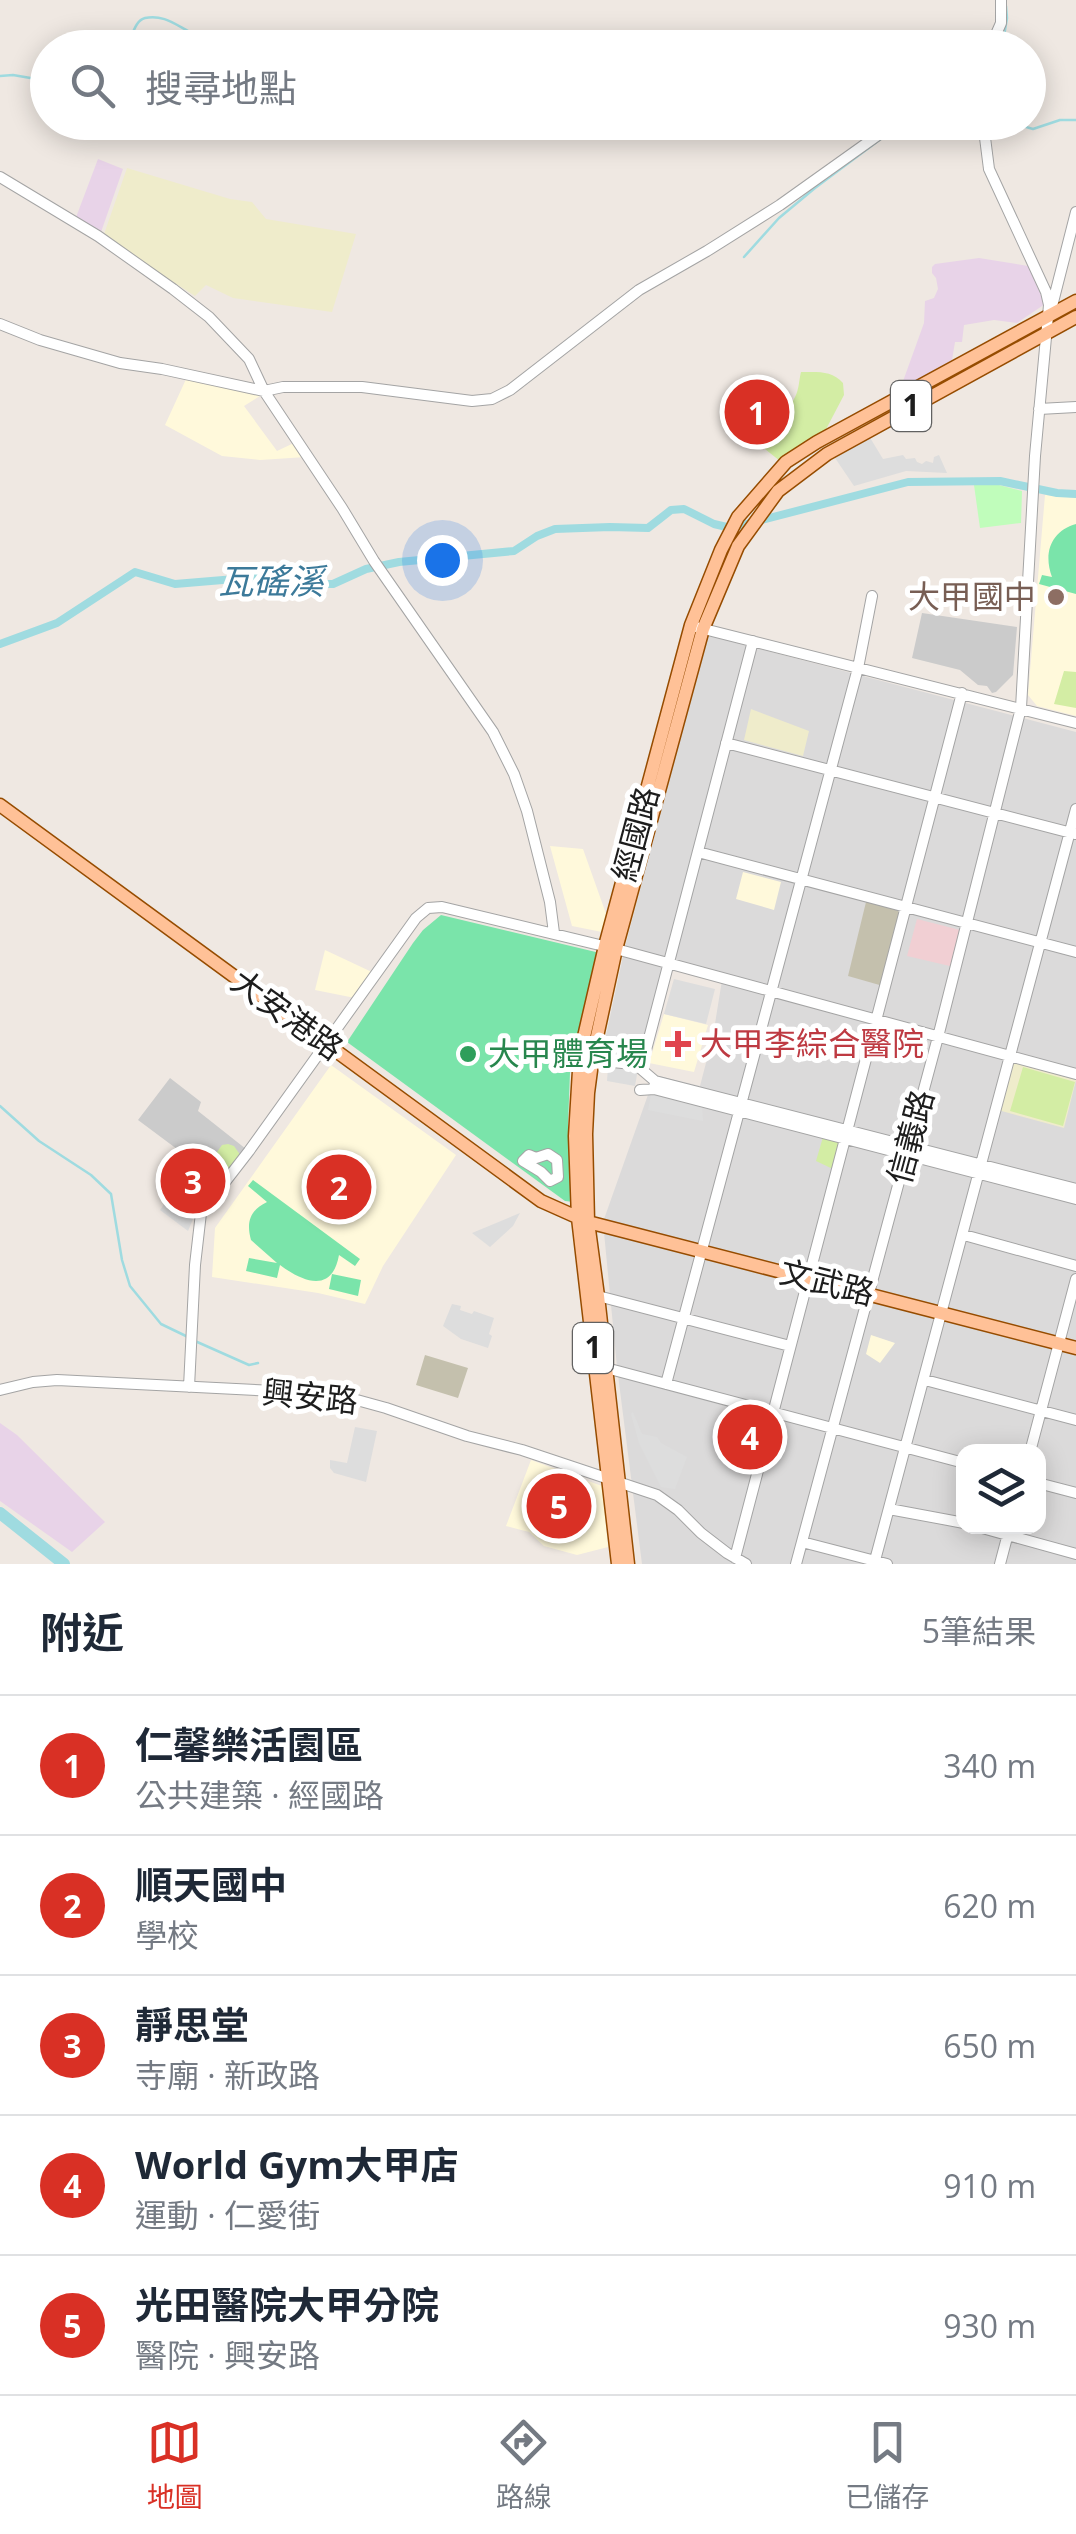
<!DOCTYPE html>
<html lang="zh-TW">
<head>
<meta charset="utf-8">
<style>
	:root { --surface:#fff; --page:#f6f6f7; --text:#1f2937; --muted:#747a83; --line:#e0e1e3; --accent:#d93025 }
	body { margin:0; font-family:"Open Sans","Noto Sans TC",sans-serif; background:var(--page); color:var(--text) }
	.controls { position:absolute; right:30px; bottom:30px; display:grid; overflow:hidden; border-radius:20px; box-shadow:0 5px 25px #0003 }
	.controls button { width:90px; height:90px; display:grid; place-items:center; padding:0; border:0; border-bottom:2px solid var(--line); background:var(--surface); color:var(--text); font:50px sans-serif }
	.you { position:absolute; left:442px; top:560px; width:35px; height:35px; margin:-25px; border:8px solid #fff; border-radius:50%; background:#1a73e8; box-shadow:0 0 0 15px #1a73e833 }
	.badge { display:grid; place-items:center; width:65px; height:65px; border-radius:50%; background:var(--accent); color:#fff; font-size:32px; font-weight:700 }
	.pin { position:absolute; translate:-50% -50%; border:5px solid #fff; box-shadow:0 2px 10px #0006 }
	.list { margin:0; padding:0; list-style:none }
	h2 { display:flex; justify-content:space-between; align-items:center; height:130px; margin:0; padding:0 40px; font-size:42px }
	h2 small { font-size:32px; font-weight:400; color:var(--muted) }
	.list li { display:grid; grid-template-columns:65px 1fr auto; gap:30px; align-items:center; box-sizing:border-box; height:140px; padding:0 40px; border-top:2px solid var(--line) }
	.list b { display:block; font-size:38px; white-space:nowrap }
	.list p { margin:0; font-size:32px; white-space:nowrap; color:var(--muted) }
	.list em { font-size:32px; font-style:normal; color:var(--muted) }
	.icon { flex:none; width:55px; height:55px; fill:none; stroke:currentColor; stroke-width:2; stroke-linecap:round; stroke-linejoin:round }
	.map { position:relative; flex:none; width:1076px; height:1564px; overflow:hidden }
	.search { position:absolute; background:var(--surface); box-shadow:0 5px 25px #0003; left:30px; right:30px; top:30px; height:110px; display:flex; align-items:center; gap:25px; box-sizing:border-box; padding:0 35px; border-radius:55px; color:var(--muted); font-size:38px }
	.sheet { height:830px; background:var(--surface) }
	nav { display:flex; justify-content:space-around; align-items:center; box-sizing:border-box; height:140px; border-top:2px solid var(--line); background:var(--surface); font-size:28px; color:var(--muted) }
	nav a { display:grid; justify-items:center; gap:5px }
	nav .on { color:var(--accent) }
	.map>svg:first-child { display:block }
	.residential { fill:#dbdada; fill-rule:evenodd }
	.commercial { fill:#f1cfd3 }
	.industrial { fill:#e8d3e8 }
	.education { fill:#fff9db }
	.religious { fill:#cbcbcb }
	.construction { fill:#c4c0ad }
	.farmland { fill:#efeccb }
	.grass { fill:#d3eda4 }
	.park { fill:#c0fdbb }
	.pitch { fill:#7ae4aa }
	.parking { fill:#ddd }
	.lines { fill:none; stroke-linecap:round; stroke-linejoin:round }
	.stream { stroke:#9fdbe0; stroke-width:2.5 }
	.canal { stroke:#9fdbe0; stroke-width:8 }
	.river { stroke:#9fdbe0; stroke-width:12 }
	.minor-casing { stroke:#a4a4a4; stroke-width:12 }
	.major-casing { stroke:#964c00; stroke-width:15 }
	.minor { stroke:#fff; stroke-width:10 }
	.major { stroke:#ffc197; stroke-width:12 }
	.education-dot { fill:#8d6e63; stroke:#fff; stroke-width:4 }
	.health-dot { fill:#e0444e; stroke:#fff; stroke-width:4 }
	.leisure-dot { fill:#2e9e5b; stroke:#fff; stroke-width:4 }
	.labels { text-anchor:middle; stroke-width:10; stroke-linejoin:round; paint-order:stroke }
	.shield { fill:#fff; stroke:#616161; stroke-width:2.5 }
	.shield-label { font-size:30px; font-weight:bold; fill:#1d1d1d }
	.education-label { font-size:32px; fill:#785e54; stroke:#fff; text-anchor:end }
	.street-label { font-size:32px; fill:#1d1d1d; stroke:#fff }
	.health-label { font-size:32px; fill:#be3a42; stroke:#fff; text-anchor:start }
	.leisure-label { font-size:32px; fill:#27864d; stroke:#fff; text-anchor:start }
	.water-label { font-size:35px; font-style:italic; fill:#3c7a9a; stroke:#fff }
</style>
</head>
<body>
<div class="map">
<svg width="1076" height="1564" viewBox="0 0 1076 1564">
	<rect width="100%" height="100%" fill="#efe8e2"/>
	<!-- residential -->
	<path class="residential" d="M 707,635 L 1076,732 L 1076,1564 L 642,1564 L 617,1367 L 603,1222 L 655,1075 L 700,1086 L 713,1036 L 723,974 L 667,959 L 640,1063 L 601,1059 L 625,947 ZM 964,1452 L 1038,1452 L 1038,1526 L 964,1526 Z"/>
	<!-- commercial -->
	<path class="commercial" d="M 917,919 L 964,931 L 954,967 L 907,956 Z"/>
	<!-- industrial -->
	<path class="industrial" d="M 98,159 L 123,169 L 100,235 L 75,220 Z
		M 979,258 L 1028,266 L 1045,304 L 1017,323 L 994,320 L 964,325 L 962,342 L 955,342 L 952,360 L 906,386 L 902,384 L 924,323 L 925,301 L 934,298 L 938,289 L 936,278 L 932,273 L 932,267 L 935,264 Z
		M 0,1423 L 17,1435 L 105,1522 L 72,1552 L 0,1501 Z"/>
	<!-- education -->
	<path class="education" d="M 187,377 L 263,394 L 244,406 L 277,451 L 296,442 L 306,457 L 260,460 L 222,456 L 165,425 Z
		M 1045,495 L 1076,498 L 1076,716 L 1037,706 L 1028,695 Z
		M 550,846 L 583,849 L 610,925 L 607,933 L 572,926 Z
		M 743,872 L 781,882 L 774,910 L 736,899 Z
		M 325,950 L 374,973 L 355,998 L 315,990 Z
		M 664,1014 L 708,1025 L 694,1072 L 649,1063 Z
		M 331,1065 L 456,1155 L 383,1266 L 365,1304 L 318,1293 L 212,1277 L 215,1228 Z
		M 871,1335 L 895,1343 L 880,1363 L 866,1354 Z
		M 531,1460 L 602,1486 L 608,1547 L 577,1555 L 544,1546 L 529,1532 L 506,1526 Z"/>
	<!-- religious -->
	<path class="religious" d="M 922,613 L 1017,627 L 1013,675 L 996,692 L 992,693 L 987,686 L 978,685 L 960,670 L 912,658 Z
		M 170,1078 L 201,1102 L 198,1111 L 246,1149 L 204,1207 L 173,1187 L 193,1161 L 138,1120 Z"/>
	<!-- construction -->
	<path class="construction" d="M 866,902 L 896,909 L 902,915 L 883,986 L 848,976 Z
		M 425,1355 L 468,1368 L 458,1398 L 416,1385 Z"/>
	<!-- farmland -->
	<path class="farmland" d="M 127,168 L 230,199 L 252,202 L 266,219 L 356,234 L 332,312 L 233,298 L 206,285 L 195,296 L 103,237 Z
		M 751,709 L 809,731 L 803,756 L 744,740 Z
		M 1012,1062 L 1076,1080 L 1064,1128 L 998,1110 Z"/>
	<!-- grass -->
	<path class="grass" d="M 801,372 C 817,372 832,370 843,383 L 844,395 L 823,435 L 780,461 L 765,449 C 764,427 786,416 795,397 C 799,390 799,380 801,372 Z
		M 1064,671 L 1076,672 L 1076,708 L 1054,704 Z
		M 1023,1067 L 1075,1082 L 1063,1126 L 1010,1111 Z
		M 823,1137 L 842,1142 L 835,1170 L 816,1161 Z
		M 228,1144 L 234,1146 L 241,1156 L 224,1178 L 215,1167 L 212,1159 L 222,1145 Z"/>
	<!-- park -->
	<path class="park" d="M 974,485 L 999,485 L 1022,491 L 1021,523 L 980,528 Z"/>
	<!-- pitch -->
	<path class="pitch" d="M 1076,524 L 1076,594 L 1039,584 L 1042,575 L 1052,577 C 1043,553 1051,531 1076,524 Z
		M 441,915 L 600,953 L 570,1073 L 568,1124 L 574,1202 L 565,1201 L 347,1042 L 413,943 L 423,930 Z
		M 253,1180 L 360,1259 L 355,1266 L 339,1255 C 332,1294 303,1282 280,1265 L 277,1278 L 246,1271 L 249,1258 L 277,1263 L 251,1240 C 246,1222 250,1210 267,1202 L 248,1186 Z
		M 332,1274 L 361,1280 L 358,1296 L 329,1289 Z"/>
	<!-- parking -->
	<path class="parking" d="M 869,436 L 883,459 L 903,455 L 906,459 L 915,458 L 917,462 L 922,464 L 926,461 L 933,463 L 934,457 L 939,455 L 947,473 L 906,471 L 854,486 L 833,455 Z
		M 674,979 L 715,989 L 706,1024 L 664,1014 Z
		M 608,1067 L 638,1069 L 635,1086 L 607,1081 Z
		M 651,1095 L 702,1105 L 703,1121 L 648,1110 Z
		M 174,1190 L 198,1207 L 188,1231 L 160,1210 Z
		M 520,1213 L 513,1226 L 490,1247 L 472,1233 Z
		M 452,1304 L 461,1306 L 460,1310 L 472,1314 L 474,1311 L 494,1318 L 489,1334 L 492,1336 L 488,1348 L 461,1339 L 443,1326 Z
		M 633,1412 L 642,1434 L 657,1437 L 661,1443 L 687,1457 L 675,1489 L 661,1487 L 639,1443 L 631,1414 Z
		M 355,1427 L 377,1431 L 366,1482 L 334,1473 L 330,1468 L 330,1460 L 347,1463 Z"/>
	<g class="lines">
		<!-- stream -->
		<path class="stream" d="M 134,48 L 131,37 C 134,30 137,20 145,18 C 163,14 176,25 190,32 C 210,41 231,34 252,48
			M 1002,48 L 1007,18 L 1006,6
			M 0,76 L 13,75 L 48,81
			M 946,122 L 980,126
			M 1009,122 L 1033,129 L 1060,120 L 1076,120
			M 887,131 L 894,122
			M 744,257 L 779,218 L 815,188 L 882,138
			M 0,1106 L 39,1141 L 91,1175 L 111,1194 L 122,1260 L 130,1286 L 161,1324 L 188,1337
			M 195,1341 L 249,1365 L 258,1363"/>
		<!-- canal -->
		<path class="canal" d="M 0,644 L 57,623 L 135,572 L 175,584 L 271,576 L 297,584 L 333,584 L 366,569 L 399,562 L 514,551 L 537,536 L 555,529 L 610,527 L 648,528 L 671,510 L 684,509 L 714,524 L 731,528 L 908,482 L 1000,481 L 1057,493 L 1076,494"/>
		<!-- river -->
		<path class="river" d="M 0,1513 L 64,1564"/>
		<defs>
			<path id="minor" d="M 990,48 L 1001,23 L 1001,0
				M 0,177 L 98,236 L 173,289 L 209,317 L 249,359 L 264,391 L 342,508 L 374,561 L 493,732 L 514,774 L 527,811 L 550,902 L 554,933
				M 1052,306 L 1076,212
				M 0,324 L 40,340 L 120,363 L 162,369 L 264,391 L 283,387 L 362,387 L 472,401 L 492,399 L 510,390 L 639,290 L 707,251 L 780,205 L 881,133 L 887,122
				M 1039,409 L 1076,407
				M 696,627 L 1076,723
				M 726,743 L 1075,834
				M 698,852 L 1076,952
				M 593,1060 L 642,1065
				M 655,1081 L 1076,1189
				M 654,1089 L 1076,1199
				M 640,1090 L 654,1089 L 655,1081 L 641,1069 L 753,641
				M 548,1154 L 557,1160 L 558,1177 L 550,1181 L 541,1172 L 523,1161 L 529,1155 L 536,1158 Z
				M 964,1235 L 1076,1266
				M 598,1296 L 790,1346
				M 602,1369 L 606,1368 L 964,1463
				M 925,1380 L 1076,1420
				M 666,1384 L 858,668 L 872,596
				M 189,1387 L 195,1265 L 201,1213 L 249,1151 L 416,918 L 428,908 L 442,907 L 616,949 L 1076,1074
				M 0,1390 L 33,1382 L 57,1380 L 335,1394 L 386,1408 L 467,1436 L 522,1450 L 657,1495 L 678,1510 L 701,1533 L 727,1553 L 746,1564
				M 1030,1452 L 1076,1279
				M 1038,1483 L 1076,1493
				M 889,1509 L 964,1523
				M 975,1526 L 1076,1554
				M 802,1542 L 887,1564
				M 735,1558 L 962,693
				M 796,1564 L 938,1037 L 1021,708 L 1035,456 L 1049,305 L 1046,292 L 989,169 L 983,122
				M 874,1564 L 1076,809
				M 1000,1564 L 1010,1526"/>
			<path id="major" d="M 0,805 L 541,1201 L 588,1222 L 1076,1348
				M 618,1564 L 578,1218 L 575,1136 L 580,1054 L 605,946 L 691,625 L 721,550 L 738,517 L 786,462 L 817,442 L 1076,301
				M 628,1564 L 598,1296 L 588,1222 L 586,1134 L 588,1093 L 593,1055 L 616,949 L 703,629 L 738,546 L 778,491 L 827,454 L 1076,317"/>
		</defs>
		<!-- minor casing -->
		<use href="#minor" class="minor-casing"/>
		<!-- major casing -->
		<use href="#major" class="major-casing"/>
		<!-- minor -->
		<use href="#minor" class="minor"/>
		<!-- major -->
		<use href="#major" class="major"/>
	</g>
	<!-- markers -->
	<circle class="education-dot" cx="1056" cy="597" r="10"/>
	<path class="health-dot" d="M673 1029h10v10h10v10h-10v10h-10v-10h-10v-10h10z"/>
	<circle class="leisure-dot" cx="468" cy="1054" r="10"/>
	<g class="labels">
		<!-- shield labels -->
		<g class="shield">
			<rect x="891" y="381" width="40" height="50" rx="8"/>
			<rect x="573" y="1323" width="40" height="50" rx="8"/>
		</g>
		<g class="shield-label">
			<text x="911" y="416">1</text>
			<text x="593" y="1358">1</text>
		</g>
		<!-- education labels -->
		<g class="education-label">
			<text x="1036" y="608">大甲國中</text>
		</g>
		<!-- street labels -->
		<g class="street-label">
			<text transform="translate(636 834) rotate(-75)" y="11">經國路</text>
			<text transform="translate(287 1015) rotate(36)" y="11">大安港路</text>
			<text transform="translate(911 1137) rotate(-75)" y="11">信義路</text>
			<text transform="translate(827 1283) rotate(14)" y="11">文武路</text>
			<text transform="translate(310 1397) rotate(6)" y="11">興安路</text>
		</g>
		<!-- health labels -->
		<g class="health-label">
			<text x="700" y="1055">大甲李綜合醫院</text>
		</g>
		<!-- leisure labels -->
		<g class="leisure-label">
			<text x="488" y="1065">大甲體育場</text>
		</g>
		<!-- water labels -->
		<g class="water-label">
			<text x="271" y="594">瓦磘溪</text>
		</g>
	</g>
</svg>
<div class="controls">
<button><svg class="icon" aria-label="layers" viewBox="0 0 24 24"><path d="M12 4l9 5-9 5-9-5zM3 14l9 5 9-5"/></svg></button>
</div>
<div class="you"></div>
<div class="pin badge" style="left:757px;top:412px">1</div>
<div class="pin badge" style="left:339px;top:1187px">2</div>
<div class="pin badge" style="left:193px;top:1181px">3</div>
<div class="pin badge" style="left:750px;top:1437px">4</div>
<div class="pin badge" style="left:559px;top:1506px">5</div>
<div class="search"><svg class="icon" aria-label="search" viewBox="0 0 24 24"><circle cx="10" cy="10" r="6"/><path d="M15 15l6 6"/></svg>搜尋地點</div>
</div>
<section class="sheet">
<h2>附近<small>5筆結果</small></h2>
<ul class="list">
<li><span class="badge">1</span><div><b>仁馨樂活園區</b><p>公共建築 · 經國路</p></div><em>340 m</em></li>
<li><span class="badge">2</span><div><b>順天國中</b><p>學校</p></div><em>620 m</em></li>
<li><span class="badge">3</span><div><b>靜思堂</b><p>寺廟 · 新政路</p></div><em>650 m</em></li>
<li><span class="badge">4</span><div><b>World Gym大甲店</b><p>運動 · 仁愛街</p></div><em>910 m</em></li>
<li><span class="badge">5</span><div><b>光田醫院大甲分院</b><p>醫院 · 興安路</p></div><em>930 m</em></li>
</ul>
</section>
<nav>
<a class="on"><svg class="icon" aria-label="map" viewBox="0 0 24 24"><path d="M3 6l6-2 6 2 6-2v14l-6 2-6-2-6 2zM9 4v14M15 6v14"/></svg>地圖</a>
<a><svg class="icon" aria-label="directions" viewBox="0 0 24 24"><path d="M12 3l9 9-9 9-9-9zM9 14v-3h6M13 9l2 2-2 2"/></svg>路線</a>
<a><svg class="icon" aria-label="saved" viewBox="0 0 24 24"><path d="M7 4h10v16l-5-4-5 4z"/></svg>已儲存</a>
</nav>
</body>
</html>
